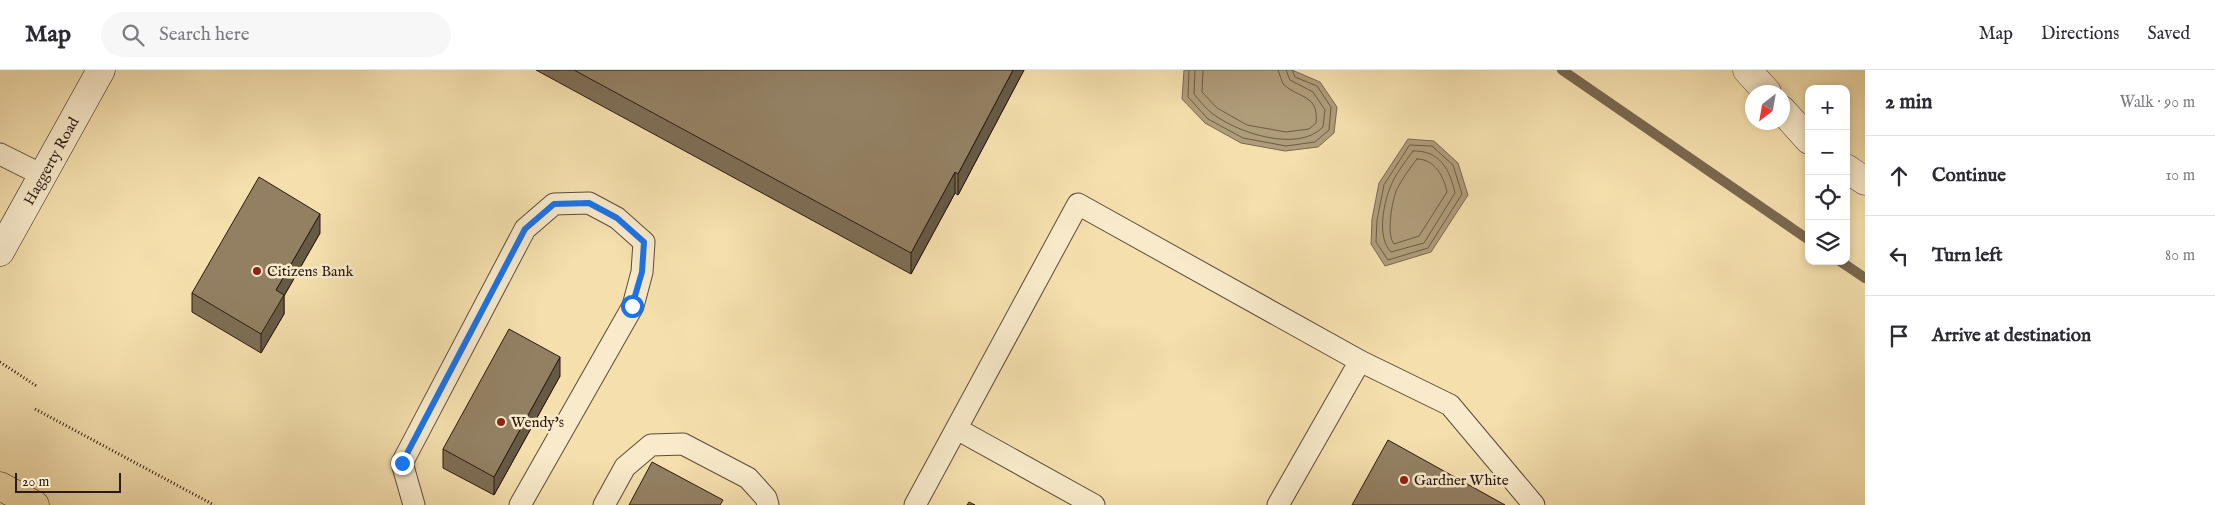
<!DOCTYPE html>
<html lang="en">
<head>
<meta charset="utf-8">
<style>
	:root { --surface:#fff; --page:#f7f7f7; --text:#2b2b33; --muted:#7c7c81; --line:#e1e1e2 }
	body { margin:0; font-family:"IM FELL English",serif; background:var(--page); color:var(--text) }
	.controls { position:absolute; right:15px; top:15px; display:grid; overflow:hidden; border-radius:10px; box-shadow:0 2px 8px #0003 }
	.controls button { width:45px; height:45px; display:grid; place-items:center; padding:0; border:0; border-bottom:1px solid var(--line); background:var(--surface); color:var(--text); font:25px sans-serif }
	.compass { position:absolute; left:1745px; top:15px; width:45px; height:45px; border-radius:50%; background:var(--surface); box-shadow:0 2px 8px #0003; rotate:211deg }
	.scale { position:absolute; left:15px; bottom:12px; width:106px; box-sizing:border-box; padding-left:5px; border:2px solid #2a1a13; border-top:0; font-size:14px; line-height:18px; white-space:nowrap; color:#2a1a13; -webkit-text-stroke:4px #f8eaca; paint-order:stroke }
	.stop { position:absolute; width:15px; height:15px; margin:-11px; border:4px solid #1a73e8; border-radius:50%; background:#fff }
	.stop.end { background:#1a73e8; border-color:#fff; box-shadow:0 1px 5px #0008 }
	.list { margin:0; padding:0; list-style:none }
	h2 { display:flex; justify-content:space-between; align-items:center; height:65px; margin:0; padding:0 20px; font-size:21px }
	h2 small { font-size:16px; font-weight:400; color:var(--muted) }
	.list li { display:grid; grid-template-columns:32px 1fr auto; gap:15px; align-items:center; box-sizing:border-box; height:80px; padding:0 20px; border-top:1px solid var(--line) }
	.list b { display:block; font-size:19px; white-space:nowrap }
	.list em { font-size:16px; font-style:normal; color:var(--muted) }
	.icon { flex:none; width:28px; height:28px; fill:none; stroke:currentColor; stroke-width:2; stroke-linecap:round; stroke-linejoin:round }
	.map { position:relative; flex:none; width:1865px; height:435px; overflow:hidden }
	header { display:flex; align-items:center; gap:30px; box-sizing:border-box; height:70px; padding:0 25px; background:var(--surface); border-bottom:1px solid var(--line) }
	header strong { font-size:24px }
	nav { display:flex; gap:28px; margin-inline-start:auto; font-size:18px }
	.search { width:350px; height:45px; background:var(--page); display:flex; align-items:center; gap:12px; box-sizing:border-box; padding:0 18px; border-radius:28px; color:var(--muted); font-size:19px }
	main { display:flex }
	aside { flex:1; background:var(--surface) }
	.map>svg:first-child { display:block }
	.water { fill:#af9c79; stroke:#7a6850 }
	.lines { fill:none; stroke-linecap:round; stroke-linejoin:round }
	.shore { stroke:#6c5b46; stroke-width:1 }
	.stream { stroke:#7a6850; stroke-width:10 }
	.service-casing { stroke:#5c4b3a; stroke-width:23 }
	.minor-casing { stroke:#5c4b3a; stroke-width:29 }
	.secondary-casing { stroke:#2a1a13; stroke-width:29 }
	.primary-casing { stroke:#2a1a13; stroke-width:29 }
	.path { stroke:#2a1a13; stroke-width:3; stroke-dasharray:1 2.5; stroke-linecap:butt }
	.service { stroke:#f8eaca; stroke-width:21 }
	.minor { stroke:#f8eaca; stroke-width:28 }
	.secondary { stroke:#f8eaca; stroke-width:28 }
	.primary { stroke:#f4dfad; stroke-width:28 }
	.wall { fill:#7e6e55; stroke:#2a1a13 }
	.shaded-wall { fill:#675a45; stroke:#2a1a13 }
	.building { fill:#938063; stroke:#2a1a13 }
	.route { stroke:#1a73e8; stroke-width:6 }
	.poi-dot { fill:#8f2418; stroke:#f8eaca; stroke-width:2 }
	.labels { text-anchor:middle; stroke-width:5; stroke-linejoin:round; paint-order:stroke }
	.street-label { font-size:15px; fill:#2a1a13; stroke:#f8eaca }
	.poi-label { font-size:15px; fill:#2a1a13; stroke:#f8eaca; text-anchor:start }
</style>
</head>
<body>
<header>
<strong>Map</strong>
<div class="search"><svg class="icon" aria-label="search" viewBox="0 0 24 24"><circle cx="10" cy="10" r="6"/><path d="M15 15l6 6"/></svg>Search here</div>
<nav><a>Map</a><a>Directions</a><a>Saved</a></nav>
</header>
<main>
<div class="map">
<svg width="1865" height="435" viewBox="0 0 1865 435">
	<rect width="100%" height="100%" fill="#f4dfad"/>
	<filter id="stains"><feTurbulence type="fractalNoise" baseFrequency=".004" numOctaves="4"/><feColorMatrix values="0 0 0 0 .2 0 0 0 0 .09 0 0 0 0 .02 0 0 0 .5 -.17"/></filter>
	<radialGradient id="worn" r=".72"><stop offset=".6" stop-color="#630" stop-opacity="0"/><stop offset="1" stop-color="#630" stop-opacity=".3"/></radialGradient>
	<!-- water -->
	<path class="water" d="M 1184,0 L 1292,0 L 1320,12 L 1337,37 L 1334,63 L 1318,77 L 1285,81 L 1241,73 L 1205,53 L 1182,29 Z
		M 1408,69 L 1434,71 L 1458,93 L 1468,125 L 1431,182 L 1385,196 L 1371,174 L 1372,149 L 1379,113 Z"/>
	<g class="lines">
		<!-- shore -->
		<path class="shore" d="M 1189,0 L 1188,27 L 1208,49 L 1243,68 L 1286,76 L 1315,72 L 1329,60 L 1331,37 L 1317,16 L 1295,7 L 1292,0
			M 1195,0 L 1194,24 C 1200,31 1206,39 1213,44 C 1238,63 1298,83 1323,57 L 1325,40 L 1313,22 L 1290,10 L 1286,0
			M 1203,0 L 1202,22 L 1217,38 L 1247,55 L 1286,62 L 1309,59 L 1316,53 C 1319,24 1299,29 1283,14 L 1278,0
			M 1410,75 L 1432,76 L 1453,95 L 1462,124 L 1428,178 L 1388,190 L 1376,172 L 1377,150 L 1384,115 Z
			M 1413,81 C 1440,80 1450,100 1455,123 L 1424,173 L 1391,182 C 1377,167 1383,136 1390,118 C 1394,106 1405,92 1413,81 Z
			M 1417,89 C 1435,89 1444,107 1447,122 L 1419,166 L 1394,174 C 1386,165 1392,130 1397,119 C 1402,109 1410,98 1417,89 Z"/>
		<!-- stream -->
		<path class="stream" d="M 1562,0 L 1809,170
			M 1840,191 L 1865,208"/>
		<defs>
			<path id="service" d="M 0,84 L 44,106
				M 1360,291 L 1450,335 L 1534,435
				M 957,359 L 1094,435
				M 414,435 L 402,393 L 525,159 L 554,134 L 589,133 L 617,148 L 644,172 L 642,202 L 633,236 L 520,435
				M 604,435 L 625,397 L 651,375 L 683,374 L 748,408 L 766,428 L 768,435
				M 915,435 L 1078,134 L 1360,291 L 1278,435"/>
			<path id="minor" d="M 1747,0 L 1767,22
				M 1782,40 L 1809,70
				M 1846,98 L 1865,111"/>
			<path id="secondary" d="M 0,182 L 101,0"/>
			<path id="primary" d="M 0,416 L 35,435"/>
		</defs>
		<!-- service casing -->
		<use href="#service" class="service-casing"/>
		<!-- minor casing -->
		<use href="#minor" class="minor-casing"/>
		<!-- secondary casing -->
		<use href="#secondary" class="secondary-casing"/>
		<!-- primary casing -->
		<use href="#primary" class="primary-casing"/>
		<!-- path -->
		<path class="path" d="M 0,292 L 38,317
			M 35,339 L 214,435"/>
		<!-- service -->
		<use href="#service" class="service"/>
		<!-- minor -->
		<use href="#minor" class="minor"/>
		<!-- secondary -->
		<use href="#secondary" class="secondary"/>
		<!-- primary -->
		<use href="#primary" class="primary"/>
	</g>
	<!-- wall -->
	<path class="wall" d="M 536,0 L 1024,0 L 958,125 L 955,123 L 911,204 Z
		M 320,163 L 284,226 L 284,244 L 261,283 L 192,242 L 192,223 Z
		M 560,306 L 494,425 L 443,398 L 443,379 Z"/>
	<!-- shaded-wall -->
	<path class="shaded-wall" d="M 1013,0 L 1024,0 L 958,125 L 958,104 Z
		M 955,102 L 955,123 L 911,204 L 911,183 Z
		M 320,144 L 320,163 L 284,226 L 284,244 L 261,283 L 261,264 L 276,220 Z
		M 560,287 L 560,306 L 494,425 L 494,407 Z"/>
	<!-- building -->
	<path class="building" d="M 574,0 L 1013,0 L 958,104 L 955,102 L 911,183 Z
		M 259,107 L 320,144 L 276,220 L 284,225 L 261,264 L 192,223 Z
		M 509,259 L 560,287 L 494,407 L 443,379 Z
		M 1388,370 L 1505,435 L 1352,435 Z
		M 652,392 L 723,430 L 720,435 L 629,435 Z
		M 969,432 L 975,435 L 967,435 Z"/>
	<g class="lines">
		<!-- route -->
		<path class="route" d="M 402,393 L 525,159 L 554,134 L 589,133 L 617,148 L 644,172 L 642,202 L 632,236"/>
	</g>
	<!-- markers -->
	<g class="poi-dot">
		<circle cx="257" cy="201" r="5"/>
		<circle cx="501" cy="352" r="5"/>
		<circle cx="1404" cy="410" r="5"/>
	</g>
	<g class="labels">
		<!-- street labels -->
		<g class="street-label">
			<text transform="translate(51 91) rotate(-61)" y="5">Haggerty Road</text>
		</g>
		<!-- poi labels -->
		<g class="poi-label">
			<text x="267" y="206">Citizens Bank</text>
			<text x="511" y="357">Wendy's</text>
			<text x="1414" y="415">Gardner White</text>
		</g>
	</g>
	<rect width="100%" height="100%" filter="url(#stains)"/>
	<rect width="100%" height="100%" fill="url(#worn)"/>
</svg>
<div class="controls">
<button>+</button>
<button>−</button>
<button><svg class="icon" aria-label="locate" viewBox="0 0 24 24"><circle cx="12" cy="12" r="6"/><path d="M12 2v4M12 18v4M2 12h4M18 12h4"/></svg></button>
<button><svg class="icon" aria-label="layers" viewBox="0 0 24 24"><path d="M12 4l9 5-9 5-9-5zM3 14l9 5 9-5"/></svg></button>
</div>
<svg class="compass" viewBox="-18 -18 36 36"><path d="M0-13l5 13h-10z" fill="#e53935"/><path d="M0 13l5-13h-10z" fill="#7c7c81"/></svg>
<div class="scale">20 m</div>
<div class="stop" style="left:632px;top:236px"></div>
<div class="stop end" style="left:402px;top:393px"></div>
</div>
<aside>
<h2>2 min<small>Walk · 90 m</small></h2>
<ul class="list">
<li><svg class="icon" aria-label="ahead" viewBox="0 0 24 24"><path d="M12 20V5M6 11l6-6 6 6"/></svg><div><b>Continue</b></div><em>10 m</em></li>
<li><svg class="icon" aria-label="left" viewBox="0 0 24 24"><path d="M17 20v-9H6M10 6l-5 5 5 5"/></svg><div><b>Turn left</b></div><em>80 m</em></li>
<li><svg class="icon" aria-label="arrive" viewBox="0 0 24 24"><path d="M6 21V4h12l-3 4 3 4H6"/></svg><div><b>Arrive at destination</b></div></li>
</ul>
</aside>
</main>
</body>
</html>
